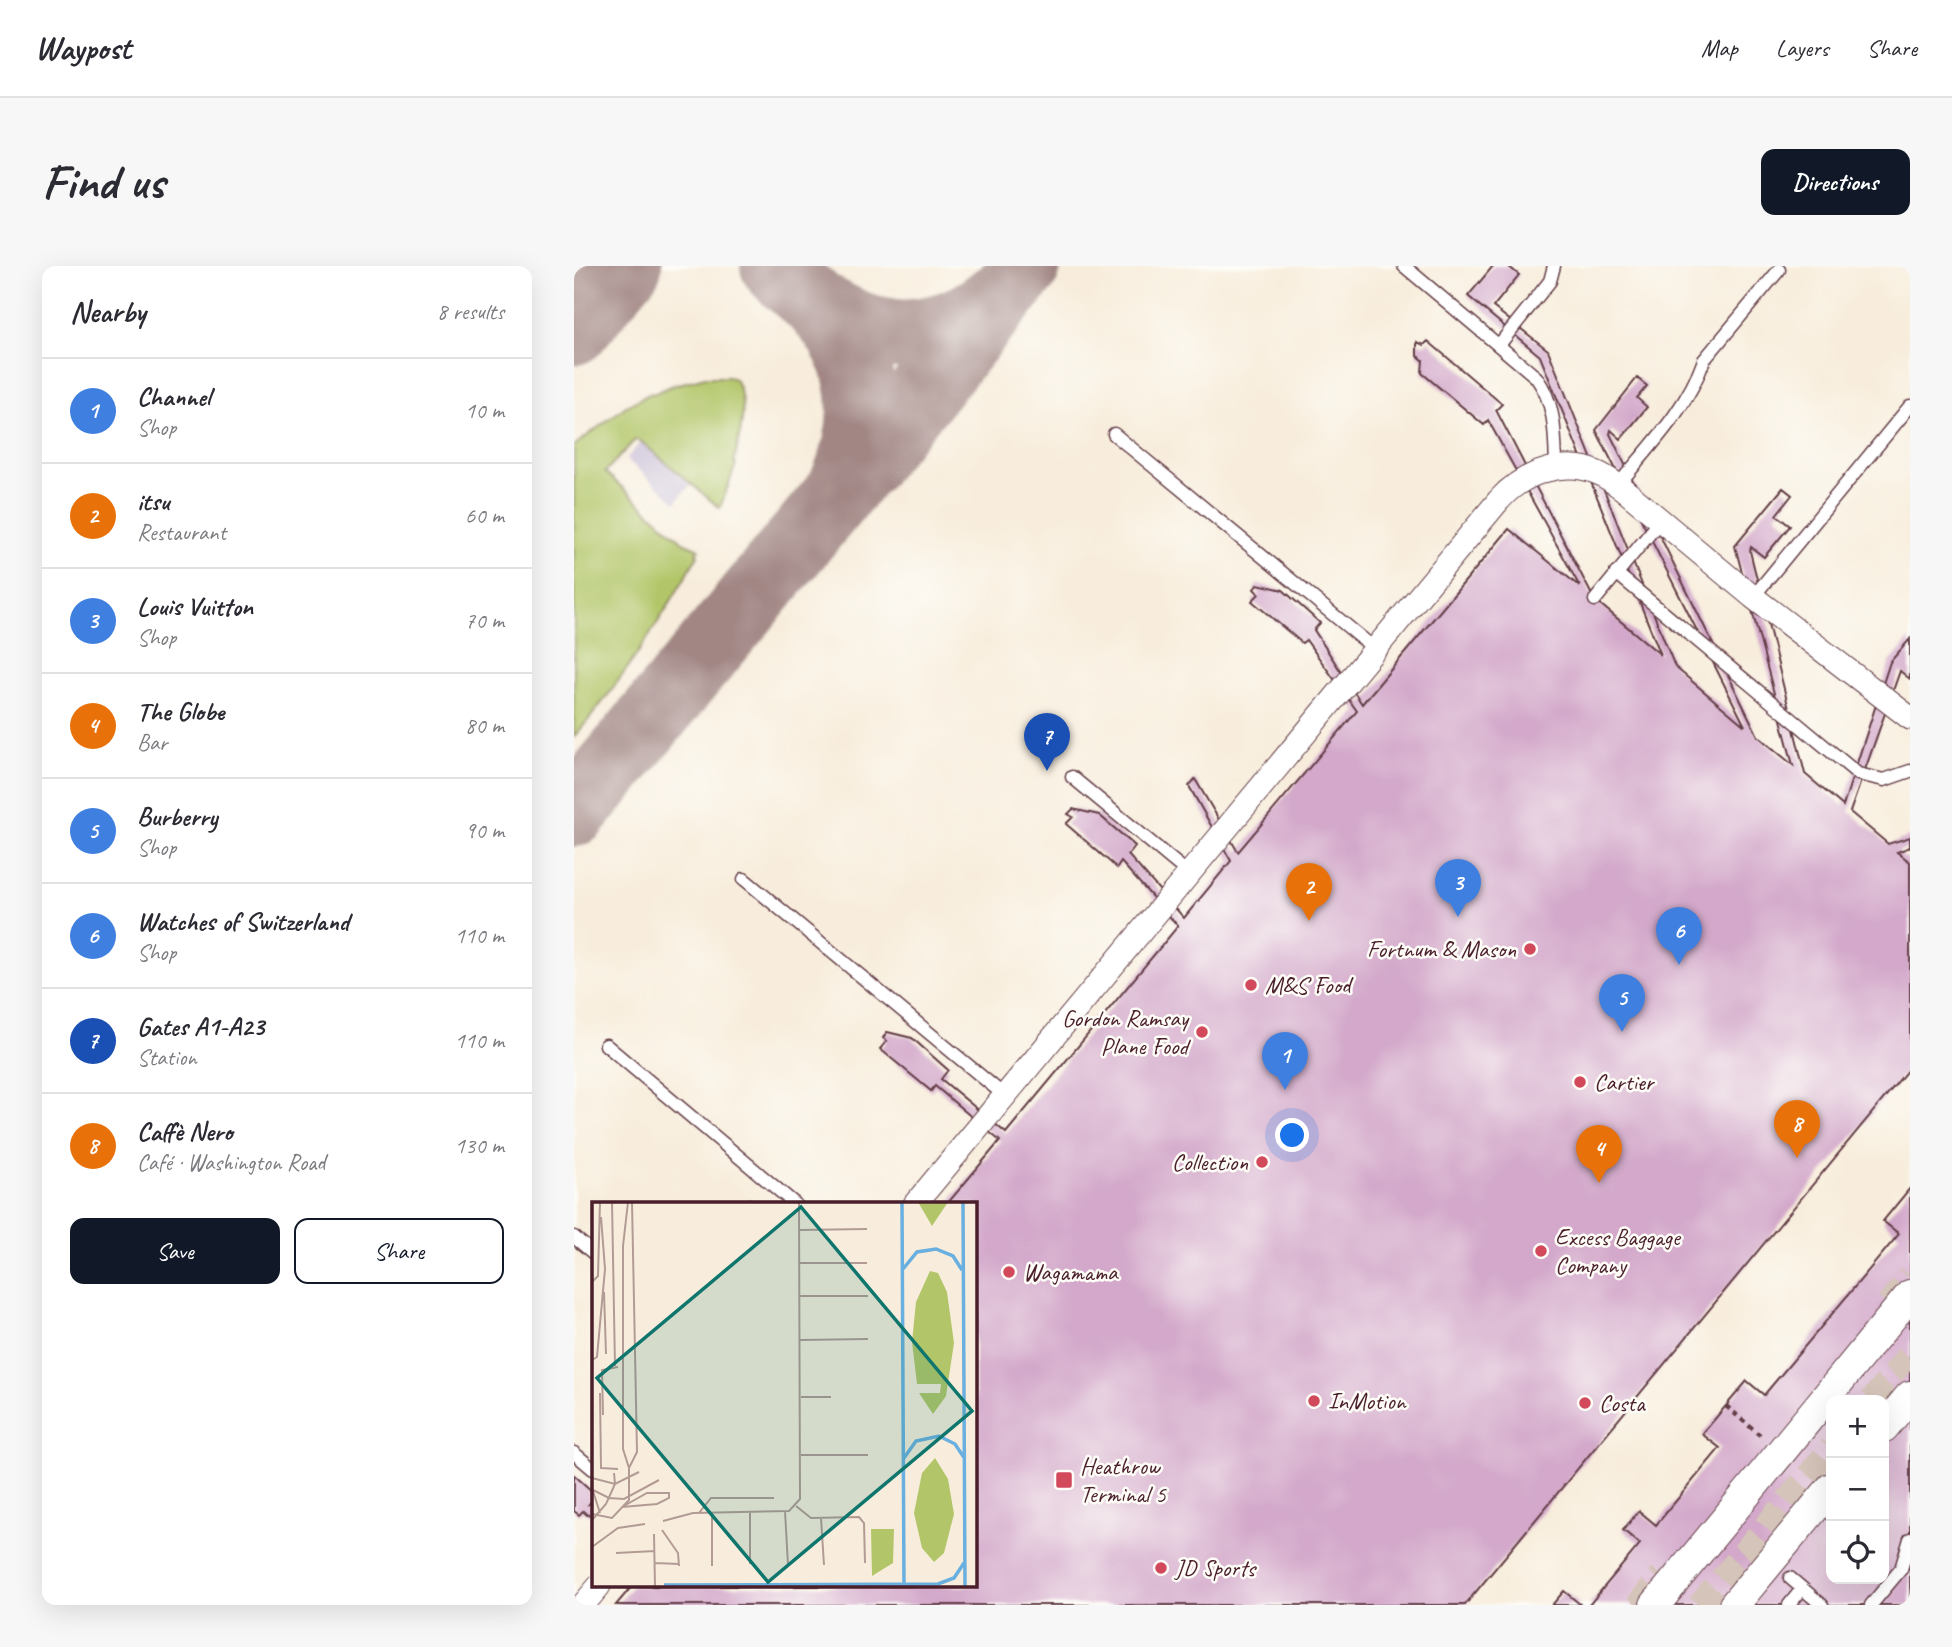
<!DOCTYPE html>
<html lang="en">
<head>
<meta charset="utf-8">
<style>
	:root { --surface:#fff; --page:#f7f7f7; --text:#2b2b33; --muted:#7c7c81; --line:#e1e1e2; --accent:#111827 }
	body { margin:0; font-family:Caveat,sans-serif; background:var(--page); color:var(--text) }
	.controls { position:absolute; right:21px; bottom:21px; display:grid; overflow:hidden; border-radius:14px; box-shadow:0 7px 28px #0002 }
	.controls button { width:63px; height:63px; display:grid; place-items:center; padding:0; border:0; border-bottom:2px solid var(--line); background:var(--surface); color:var(--text); font:35px sans-serif }
	.you { position:absolute; left:719px; top:870px; width:24px; height:24px; margin:-18px; border:5px solid #fff; border-radius:50%; background:#1a73e8; box-shadow:0 0 0 10px #1a73e833 }
	.badge { display:grid; place-items:center; width:46px; height:46px; border-radius:50%; background:var(--accent); color:#fff; font-size:23px; font-weight:700 }
	.pin { position:absolute; translate:-50% -58px; filter:drop-shadow(0 2px 4px #0008) }
	.pin::after { content:''; position:absolute; top:37px; width:24px; height:21px; background:inherit; clip-path:polygon(0 0,100% 0,50% 100%) }
	.list { margin:0; padding:0; list-style:none }
	h2 { display:flex; justify-content:space-between; align-items:center; height:91px; margin:0; padding:0 28px; font-size:30px }
	h2 small { font-size:23px; font-weight:400; color:var(--muted) }
	.list li { display:grid; grid-template-columns:46px 1fr auto; gap:21px; align-items:center; box-sizing:border-box; height:105px; padding:0 28px; border-top:2px solid var(--line) }
	.list b { display:block; font-size:26px; white-space:nowrap }
	.list p { margin:0; font-size:23px; white-space:nowrap; color:var(--muted) }
	.list em { font-size:23px; font-style:normal; color:var(--muted) }
	.actions { display:flex; gap:14px; padding:21px 28px }
	.actions a { flex:1; padding:16px 0; border:2px solid var(--accent); border-radius:14px; text-align:center; font-size:24px; color:var(--accent) }
	.actions .main { background:var(--accent); color:#fff }
	.icon { flex:none; width:38px; height:38px; fill:none; stroke:currentColor; stroke-width:2; stroke-linecap:round; stroke-linejoin:round }
	.map { position:relative; flex:none; width:1336px; height:1339px; overflow:hidden; border-radius:14px }
	header { display:flex; align-items:center; gap:42px; box-sizing:border-box; height:98px; padding:0 35px; background:var(--surface); border-bottom:2px solid var(--line) }
	header strong { font-size:33px }
	nav { display:flex; gap:38px; margin-inline-start:auto; font-size:24px }
	.intro { display:flex; align-items:center; justify-content:space-between; box-sizing:border-box; height:168px; padding:0 42px }
	h1 { margin:0; font-size:49px }
	.button { padding:18px 32px; border-radius:14px; background:var(--accent); color:#fff; font-size:24px; font-weight:700 }
	main { display:flex; gap:42px; padding:0 42px }
	aside { flex:1; background:var(--surface); border-radius:14px; box-shadow:0 7px 28px #0002 }
	.map>svg:first-child { display:block }
	.industrial { fill:#c9bfd7 }
	.green { fill:#b2c669; stroke:#7e724a; stroke-width:2 }
	.lines { fill:none; stroke-linecap:round; stroke-linejoin:round }
	.taxiway { stroke:#a18684; stroke-width:70 }
	.building { fill:#d3a8ca; fill-rule:evenodd }
	.minor-tunnel { stroke:#d5c4b9; stroke-width:23; stroke-dasharray:23 11; stroke-linecap:butt }
	.service-casing { stroke:#643e46; stroke-width:15 }
	.minor-casing { stroke:#643e46; stroke-width:25 }
	.tertiary-casing { stroke:#643e46; stroke-width:32 }
	.path { stroke:#643e46; stroke-width:4.5; stroke-dasharray:5 5; stroke-linecap:butt }
	.service { stroke:#fff; stroke-width:12 }
	.minor { stroke:#fff; stroke-width:23 }
	.tertiary { stroke:#fff; stroke-width:30 }
	.poi-dot { fill:#d1495b; stroke:#fdfcf7; stroke-width:2.5 }
	.labels { text-anchor:middle; stroke-width:5; stroke-linejoin:round; paint-order:stroke }
	.poi-label { font-size:24px; fill:#4a1f2b; stroke:#fdfcf7; text-anchor:start }
	.inset-river { fill:none; stroke:#69afdf; stroke-width:3.5 }
	.inset-road { fill:none; stroke:#b29b95; stroke-width:2 }
	.view { fill:#0f766e; fill-opacity:0.15; stroke:#0f766e; stroke-width:3.5 }
	.inset-edge { fill:none; stroke:#4a1f2b; stroke-width:3.5 }
</style>
</head>
<body>
<header>
<strong>Waypost</strong>
<nav><a>Map</a><a>Layers</a><a>Share</a></nav>
</header>
<div class="intro"><h1>Find us</h1><a class="button">Directions</a></div>
<main>
<aside>
<h2>Nearby<small>8 results</small></h2>
<ul class="list">
<li><span class="badge" style="background:#3f7fe0">1</span><div><b>Channel</b><p>Shop</p></div><em>10 m</em></li>
<li><span class="badge" style="background:#e8710a">2</span><div><b>itsu</b><p>Restaurant</p></div><em>60 m</em></li>
<li><span class="badge" style="background:#3f7fe0">3</span><div><b>Louis Vuitton</b><p>Shop</p></div><em>70 m</em></li>
<li><span class="badge" style="background:#e8710a">4</span><div><b>The Globe</b><p>Bar</p></div><em>80 m</em></li>
<li><span class="badge" style="background:#3f7fe0">5</span><div><b>Burberry</b><p>Shop</p></div><em>90 m</em></li>
<li><span class="badge" style="background:#3f7fe0">6</span><div><b>Watches of Switzerland</b><p>Shop</p></div><em>110 m</em></li>
<li><span class="badge" style="background:#1a4fb4">7</span><div><b>Gates A1-A23</b><p>Station</p></div><em>110 m</em></li>
<li><span class="badge" style="background:#e8710a">8</span><div><b>Caffè Nero</b><p>Café · Washington Road</p></div><em>130 m</em></li>
</ul>
<div class="actions"><a class="main">Save</a><a>Share</a></div>
</aside>
<div class="map">
<svg width="1336" height="1339" viewBox="0 0 1336 1339">
	<rect width="100%" height="100%" fill="#fdfcf7"/>
	<filter id="ink" filterUnits="userSpaceOnUse"><feTurbulence type="fractalNoise" baseFrequency=".0143" numOctaves="2"/><feDisplacementMap in="SourceGraphic" scale="14" xChannelSelector="R" yChannelSelector="G"/><feConvolveMatrix kernelMatrix="1 2 1 2 8 2 1 2 1" color-interpolation-filters="sRGB"/></filter>
	<filter id="wash" filterUnits="userSpaceOnUse"><feTurbulence type="fractalNoise" baseFrequency=".00686" numOctaves="4" result="noise"/><feDisplacementMap in="SourceGraphic" scale="28" xChannelSelector="R" yChannelSelector="G"/><feGaussianBlur stdDeviation="1.57" result="paint"/><feColorMatrix in="noise" values="0 0 0 0 0 0 0 0 0 0 0 0 0 0 0 0 0 1.4 0 .05"/><feComposite in="paint" operator="in"/></filter>
	<g filter="url(#wash)">
		<rect width="100%" height="100%" fill="#f8eddc"/>
		<!-- industrial -->
		<path class="industrial" d="M 67,176 L 116,219 L 102,236 L 52,193 Z"/>
		<!-- green -->
		<path class="green" d="M 131,111 L 155,111 L 161,113 C 175,138 166,169 160,196 L 162,198 L 146,242 L 65,174 L 62,174 L 58,177 L 31,206 L 109,276 L 125,283 L 122,287 L 124,289 C 89,351 47,417 0,471 L 0,180 L 52,140 L 77,127 L 79,128 L 97,120 Z"/>
		<g class="lines">
			<!-- taxiway -->
			<path class="taxiway" d="M 201,0 C 214,16 230,26 244,40 C 294,90 299,157 270,218
				M 244,40 C 259,48 273,56 288,61 C 334,76 385,64 421,33
				M 0,64 L 53,0
				M 0,546 L 350,125 L 452,0"/>
		</g>
		<g id="blocks">
			<!-- building -->
			<path class="building" d="M 919,0 L 934,0 L 945,9 L 919,41 L 974,84 L 1101,401 L 1171,460 L 1022,164 L 1063,112 L 1073,120 L 1063,132 L 1073,141 L 1047,173 L 1037,164 L 1036,168 L 1184,470 L 1219,499 L 1161,280 L 1209,222 L 1218,229 L 1202,249 L 1216,260 L 1190,291 L 1177,281 L 1176,285 L 1231,508 L 1269,540 L 1316,396 L 1336,373 L 1336,413 L 1326,405 L 1276,546 L 1314,578 L 1336,571 L 1336,581 L 1323,586 L 1336,596 L 1336,801 L 891,1339 L 42,1339 L 58,1320 L 401,1320 L 401,938 L 373,938 L 426,875 L 361,820 L 357,825 L 306,783 L 313,775 L 309,772 L 313,766 L 338,772 L 374,804 L 367,813 L 432,867 L 604,660 L 547,596 L 543,602 L 492,558 L 499,551 L 494,548 L 499,543 L 525,549 L 561,580 L 554,589 L 610,652 L 657,595 L 615,520 L 621,513 L 664,586 L 783,445 L 732,374 L 728,377 L 678,335 L 685,328 L 680,323 L 684,318 L 709,324 L 746,357 L 740,364 L 788,438 L 935,263 L 1006,321 L 914,154 L 910,159 L 848,107 L 849,94 L 843,89 L 843,76 L 850,79 L 854,75 L 928,138 L 922,144 L 1020,333 L 1087,389 L 966,90 L 894,30 Z
				M 1336,922 L 1336,1339 L 1015,1339 L 1066,1278 L 1049,1264 L 1065,1245 L 1082,1259 L 1146,1182 L 1128,1168 L 1173,1115 L 1190,1129 L 1325,968 L 1309,955 ZM 1257,1134 L 1310,1134 L 1310,1313 L 1257,1313 Z
				M 175,933 L 191,937 L 191,938 L 171,938 Z
				M 0,1209 L 19,1226 L 19,1233 L 15,1238 L 19,1237 L 19,1248 L 13,1249 L 9,1245 L 5,1249 L 0,1245 Z
				M 990,1325 L 1007,1339 L 978,1339 Z"/>
		</g>
	</g>
	<g filter="url(#ink)">
		<use href="#blocks" fill-opacity="0" stroke="#643e46" stroke-width="2"/>
		<g class="lines">
			<!-- minor-tunnel -->
			<path class="minor-tunnel" d="M 1313,1038 L 1336,1010
				M 1297,1134 L 1336,1087
				M 1063,1339 L 1087,1309
				M 1125,1339 L 1257,1181"/>
			<defs>
				<path id="service" d="M 830,0 L 962,111 C 982,138 981,170 982,203
					M 925,79 L 976,15 L 980,0
					M 540,168 L 801,383
					M 1044,219 C 1076,180 1113,143 1130,94 L 1205,4
					M 1042,307 L 1284,508 L 1310,514 L 1336,505
					M 1179,331 L 1336,140
					M 1021,334 L 1087,254
					M 498,511 L 615,608
					M 170,613 L 431,830
					M 32,779 L 221,938
					M 0,971 L 19,987
					M 0,1187 L 19,1203
					M 1216,1312 L 1248,1339
					M 1215,1339 L 1228,1323
					M 1297,1339 L 1327,1303 L 1336,1273"/>
				<path id="minor" d="M 341,938 L 925,234 C 949,207 991,191 1026,208 C 1034,212 1042,218 1049,223 L 1179,331 L 1336,452
					M 9,1339 L 25,1320"/>
				<path id="tertiary" d="M 1310,1161 L 1336,1130
					M 1081,1339 L 1336,1029
					M 1160,1339 L 1257,1222"/>
			</defs>
			<!-- service casing -->
			<use href="#service" class="service-casing"/>
			<!-- minor casing -->
			<use href="#minor" class="minor-casing"/>
			<!-- tertiary casing -->
			<use href="#tertiary" class="tertiary-casing"/>
			<!-- path -->
			<path class="path" d="M 1152,1140 L 1186,1169"/>
			<!-- service -->
			<use href="#service" class="service"/>
			<!-- minor -->
			<use href="#minor" class="minor"/>
			<!-- tertiary -->
			<use href="#tertiary" class="tertiary"/>
		</g>
	</g>
	<!-- markers -->
	<g class="poi-dot">
		<circle cx="956" cy="683" r="7"/>
		<circle cx="677" cy="719" r="7"/>
		<circle cx="628" cy="766" r="7"/>
		<circle cx="1006" cy="816" r="7"/>
		<circle cx="688" cy="896" r="7"/>
		<circle cx="967" cy="985" r="7"/>
		<circle cx="435" cy="1006" r="7"/>
		<circle cx="740" cy="1135" r="7"/>
		<circle cx="1011" cy="1137" r="7"/>
		<rect x="481" y="1205" width="18" height="18" rx="3.5"/>
		<circle cx="587" cy="1302" r="7"/>
	</g>
	<g class="labels">
		<!-- poi labels -->
		<g class="poi-label">
			<text x="942" y="691" text-anchor="end">Fortnum &amp; Mason</text>
			<text x="691" y="727">M&amp;S Food</text>
			<text x="614" y="760" text-anchor="end">Gordon Ramsay<tspan x="614" dy="28">Plane Food</tspan></text>
			<text x="1020" y="824">Cartier</text>
			<text x="674" y="904" text-anchor="end">Collection</text>
			<text x="981" y="979">Excess Baggage<tspan x="981" dy="28">Company</tspan></text>
			<text x="449" y="1014">Wagamama</text>
			<text x="754" y="1143">InMotion</text>
			<text x="1025" y="1145">Costa</text>
			<text x="506" y="1208">Heathrow<tspan x="506" dy="28">Terminal 5</tspan></text>
			<text x="601" y="1310">JD Sports</text>
		</g>
	</g>
	<!-- overview -->
	<g transform="translate(18 936)">
		<rect width="385" height="385" fill="#f8eddc"/>
		<path d="M 326,0 L 356,0 L 340,24 ZM 338,69 L 346,71 L 355,90 L 362,141 L 354,194 L 341,212 L 327,191 L 348,191 L 349,182 L 325,182 L 320,140 L 324,100 ZM 343,256 L 356,277 L 362,312 L 352,351 L 342,360 L 330,346 L 322,311 L 330,271 ZM 279,327 L 302,327 L 301,361 L 280,374 Z" fill="#b2c669"/>
		<path class="inset-river" d="M 310,0 L 312,385M 371,0 L 373,385M 311,67 L 325,50 L 344,47 L 361,54 L 370,68M 312,256 L 324,239 L 347,234 L 363,242 L 373,257M 72,383 L 346,382 L 362,376 L 372,361"/>
		<path class="inset-road" d="M 20,0 L 23,164M 208,28 L 275,27M 208,61 L 275,61M 0,80 L 6,74 L 8,0M 12,90 L 14,152M 208,94 L 276,94M 208,138 L 276,137M 0,158 L 5,155 L 13,67 L 9,15M 8,191 L 9,266 L 26,267M 209,195 L 239,195M 11,213 L 10,168 L 26,165M 209,253 L 276,253M 37,266 L 45,250 L 40,0M 0,276 L 23,282 L 47,270M 0,286 L 8,311M 1,288 L 17,296 L 32,297 L 67,278M 55,291 L 77,291 L 77,296 L 65,302 L 30,305 ZM 204,304 L 219,316 L 267,315 L 272,321 L 273,361M 193,309 L 196,363M 158,310 L 158,362M 107,311 L 119,296 L 182,296M 120,311 L 120,364M 0,312 L 20,316 L 37,298 L 37,266 L 31,247 L 31,44 L 36,0M 229,316 L 232,363M 0,318 L 14,302 L 23,282 L 22,271M 71,319 L 101,311 L 197,309 L 208,297 L 207,0M 70,328 L 86,351 L 87,364M 62,332 L 63,385M 0,345 L 26,326 L 53,322M 24,351 L 63,349M 63,361 L 87,362"/>
		<path class="view" d="M 209,5 L 380,209 L 176,380 L 5,176 Z"/>
		<rect width="385" height="385" class="inset-edge"/>
	</g>
</svg>
<div class="controls">
<button>+</button>
<button>−</button>
<button><svg class="icon" aria-label="locate" viewBox="0 0 24 24"><circle cx="12" cy="12" r="6"/><path d="M12 2v4M12 18v4M2 12h4M18 12h4"/></svg></button>
</div>
<div class="you"></div>
<div class="pin badge" style="left:711px;top:824px;background:#3f7fe0">1</div>
<div class="pin badge" style="left:735px;top:655px;background:#e8710a">2</div>
<div class="pin badge" style="left:884px;top:651px;background:#3f7fe0">3</div>
<div class="pin badge" style="left:1025px;top:917px;background:#e8710a">4</div>
<div class="pin badge" style="left:1048px;top:766px;background:#3f7fe0">5</div>
<div class="pin badge" style="left:1105px;top:699px;background:#3f7fe0">6</div>
<div class="pin badge" style="left:473px;top:505px;background:#1a4fb4">7</div>
<div class="pin badge" style="left:1223px;top:892px;background:#e8710a">8</div>
</div>
</main>
</body>
</html>
